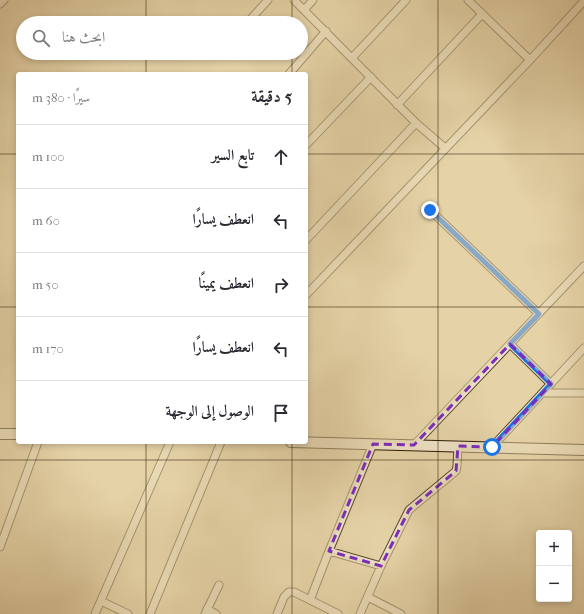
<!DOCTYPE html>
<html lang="ar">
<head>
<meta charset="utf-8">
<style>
	:root { --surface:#fff; --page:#f7f7f7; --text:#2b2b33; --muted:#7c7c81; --line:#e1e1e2 }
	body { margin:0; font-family:"IM FELL French Canon",Amiri,serif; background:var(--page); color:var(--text); direction:rtl }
	.controls { position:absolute; right:12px; bottom:12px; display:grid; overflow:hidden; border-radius:4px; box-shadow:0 2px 6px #0003 }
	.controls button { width:36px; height:36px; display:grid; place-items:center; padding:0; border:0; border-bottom:1px solid var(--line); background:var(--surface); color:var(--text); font:20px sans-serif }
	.stop { position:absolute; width:12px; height:12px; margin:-9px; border:3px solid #1a73e8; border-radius:50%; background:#fff }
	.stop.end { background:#1a73e8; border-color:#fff; box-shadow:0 1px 4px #0008 }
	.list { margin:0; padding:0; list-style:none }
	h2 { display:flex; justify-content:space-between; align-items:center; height:52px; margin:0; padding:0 16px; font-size:17px }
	h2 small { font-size:13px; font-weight:400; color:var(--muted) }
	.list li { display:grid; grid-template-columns:26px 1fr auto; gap:12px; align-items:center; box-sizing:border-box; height:64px; padding:0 16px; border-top:1px solid var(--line) }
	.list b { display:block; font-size:15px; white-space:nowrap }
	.list em { font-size:13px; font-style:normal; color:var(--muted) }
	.icon { flex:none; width:22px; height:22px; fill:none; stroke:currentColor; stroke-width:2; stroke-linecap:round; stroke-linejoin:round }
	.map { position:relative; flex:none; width:584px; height:614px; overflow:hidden; direction:ltr }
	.search { position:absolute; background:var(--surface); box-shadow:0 2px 6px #0003; left:16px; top:16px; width:292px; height:44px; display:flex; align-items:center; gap:10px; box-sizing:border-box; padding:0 14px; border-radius:22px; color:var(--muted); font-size:15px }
	.panel { position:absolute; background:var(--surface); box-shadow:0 2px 6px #0003; left:16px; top:72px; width:292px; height:372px; border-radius:4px; direction:rtl }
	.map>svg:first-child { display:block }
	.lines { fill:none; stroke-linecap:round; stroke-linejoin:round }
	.street-casing { stroke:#5a4a2c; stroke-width:9 }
	.secondary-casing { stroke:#2c1c03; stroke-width:12 }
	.street { stroke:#eee2c6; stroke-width:7 }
	.secondary { stroke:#eee2c6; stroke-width:10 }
	.route { stroke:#1a73e8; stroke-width:5 }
	.marked { fill:none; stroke:#7b2cbf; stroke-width:3; stroke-dasharray:8 5; stroke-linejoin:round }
	.grid { fill:none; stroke:#2c1c03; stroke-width:1; stroke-opacity:0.55 }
</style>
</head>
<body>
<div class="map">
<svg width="584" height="614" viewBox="0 0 584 614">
	<rect width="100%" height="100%" fill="#e5d3a7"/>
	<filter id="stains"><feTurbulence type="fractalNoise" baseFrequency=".005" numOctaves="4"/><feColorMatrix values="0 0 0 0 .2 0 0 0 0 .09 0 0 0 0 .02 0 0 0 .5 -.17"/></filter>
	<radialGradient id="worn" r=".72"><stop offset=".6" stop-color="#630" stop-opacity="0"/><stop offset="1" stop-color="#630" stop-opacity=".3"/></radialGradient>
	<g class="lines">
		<defs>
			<path id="street" d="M 294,0 L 416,123 L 445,148
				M 468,0 L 530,60
				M 0,4 L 4,0
				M 304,10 L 313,0
				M 247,23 L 268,0
				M 352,58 L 406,0
				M 289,74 L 326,31
				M 397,105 L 482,14
				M 306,145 L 371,77
				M 430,210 L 539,314
				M 306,240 L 416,123
				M 306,295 L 530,60 L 584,1
				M 510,344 L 551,384
				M 543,393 L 584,393
				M 414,445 L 584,266
				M 492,447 L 584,348
				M 0,547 L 38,442
				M 329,551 L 373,444
				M 368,597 L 401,614
				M 310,600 L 329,551 L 381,566
				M 101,601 L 128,614
				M 207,609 L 216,614
				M 95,614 L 170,442
				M 150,614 L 221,442
				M 205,614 L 219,585
				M 277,614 L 284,597 L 289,592 L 294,592 L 338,614
				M 360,614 L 381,566 L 409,510 L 456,471 L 457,466 L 458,446"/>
			<path id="secondary" d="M 0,434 L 18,434
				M 291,442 L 584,450"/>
		</defs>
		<!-- street casing -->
		<use href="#street" class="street-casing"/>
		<!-- secondary casing -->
		<use href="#secondary" class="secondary-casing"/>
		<!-- street -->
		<use href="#street" class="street"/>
		<!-- secondary -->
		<use href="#secondary" class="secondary"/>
	</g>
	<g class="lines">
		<!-- route -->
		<path class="route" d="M 430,210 L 539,314 L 510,344 L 551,384 L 492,447"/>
	</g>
	<!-- marked area -->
	<path d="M0 0H584V614H0ZM 510,344 L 551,384 L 492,447 L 458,446 L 456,471 L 409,510 L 381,566 L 329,551 L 373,444 L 414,445 Z" fill="#e5d3a7" fill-opacity=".55" fill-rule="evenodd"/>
	<path class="marked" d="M 510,344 L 551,384 L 492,447 L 458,446 L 456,471 L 409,510 L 381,566 L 329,551 L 373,444 L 414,445 Z"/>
	<!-- grid -->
	<path class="grid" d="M 146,0 L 146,23M 292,0 L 292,23M 438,0 L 438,614M 146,53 L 146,74M 292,53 L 292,74M 0,154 L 18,154M 306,154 L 584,154M 0,307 L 18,307M 306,307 L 584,307M 146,442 L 146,614M 292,442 L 292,614M 0,460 L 584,460"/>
	<rect width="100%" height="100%" filter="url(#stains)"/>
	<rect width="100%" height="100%" fill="url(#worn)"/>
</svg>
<div class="controls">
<button>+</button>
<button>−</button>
</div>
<div class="stop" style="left:492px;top:447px"></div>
<div class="stop end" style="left:430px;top:210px"></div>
<div class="search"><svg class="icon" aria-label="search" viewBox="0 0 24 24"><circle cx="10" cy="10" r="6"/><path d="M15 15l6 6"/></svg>ابحث هنا</div>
<section class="panel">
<h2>5 دقيقة<small>سيرًا · 380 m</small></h2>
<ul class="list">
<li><svg class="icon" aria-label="ahead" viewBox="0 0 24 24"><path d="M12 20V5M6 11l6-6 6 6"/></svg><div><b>تابع السير</b></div><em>100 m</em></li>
<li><svg class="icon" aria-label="left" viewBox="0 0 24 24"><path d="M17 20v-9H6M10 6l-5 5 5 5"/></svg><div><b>انعطف يسارًا</b></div><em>60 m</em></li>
<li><svg class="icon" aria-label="right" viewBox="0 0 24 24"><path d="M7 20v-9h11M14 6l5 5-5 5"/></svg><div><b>انعطف يمينًا</b></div><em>50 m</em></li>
<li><svg class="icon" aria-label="left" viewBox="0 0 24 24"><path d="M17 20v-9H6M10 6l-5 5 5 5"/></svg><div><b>انعطف يسارًا</b></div><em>170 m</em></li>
<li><svg class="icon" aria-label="arrive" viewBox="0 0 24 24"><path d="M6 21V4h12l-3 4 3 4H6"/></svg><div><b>الوصول إلى الوجهة</b></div></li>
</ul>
</section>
</div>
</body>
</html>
